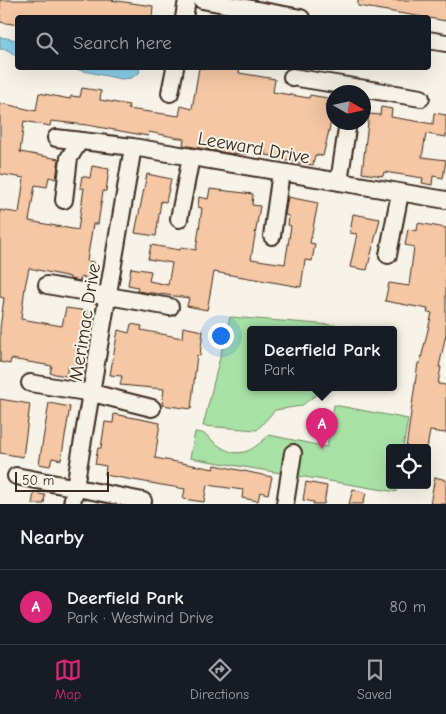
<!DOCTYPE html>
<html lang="en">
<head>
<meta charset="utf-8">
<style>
	:root { --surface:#171b24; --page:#242831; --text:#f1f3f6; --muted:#9ea1a6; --line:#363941; --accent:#db2777 }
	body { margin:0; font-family:"Comic Neue",sans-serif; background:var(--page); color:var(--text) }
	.controls { position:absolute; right:15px; bottom:15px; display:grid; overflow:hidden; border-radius:5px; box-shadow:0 5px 20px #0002 }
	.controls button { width:45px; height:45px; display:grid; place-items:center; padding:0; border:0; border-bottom:1px solid var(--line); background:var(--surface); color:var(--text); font:25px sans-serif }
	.compass { position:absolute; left:326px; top:85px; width:45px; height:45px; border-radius:50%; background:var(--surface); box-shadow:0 5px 20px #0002; rotate:99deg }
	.scale { position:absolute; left:15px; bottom:12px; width:94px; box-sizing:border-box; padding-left:5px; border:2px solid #3b2a1e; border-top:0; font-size:14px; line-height:18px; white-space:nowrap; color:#3b2a1e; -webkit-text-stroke:4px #f7f3e8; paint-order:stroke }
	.you { position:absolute; left:220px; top:335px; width:18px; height:18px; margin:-12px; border:4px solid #fff; border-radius:50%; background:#1a73e8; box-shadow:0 0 0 8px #1a73e833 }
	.badge { display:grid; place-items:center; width:32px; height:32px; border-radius:50%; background:var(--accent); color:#fff; font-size:16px; font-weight:700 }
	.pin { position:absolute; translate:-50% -41px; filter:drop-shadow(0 1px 2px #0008) }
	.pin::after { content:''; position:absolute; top:26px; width:18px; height:15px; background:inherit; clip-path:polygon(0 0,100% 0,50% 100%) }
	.popup { position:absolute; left:247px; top:326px; width:150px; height:65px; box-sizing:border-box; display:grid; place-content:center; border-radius:5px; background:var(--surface); filter:drop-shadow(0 1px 4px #0005); font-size:16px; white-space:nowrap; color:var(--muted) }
	.popup b { font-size:19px; color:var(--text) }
	.popup::after { content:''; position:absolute; left:50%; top:100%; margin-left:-10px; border:10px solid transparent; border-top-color:var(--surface) }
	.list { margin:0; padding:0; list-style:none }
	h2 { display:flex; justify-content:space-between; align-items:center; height:65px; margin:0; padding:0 20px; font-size:21px }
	h2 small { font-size:16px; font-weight:400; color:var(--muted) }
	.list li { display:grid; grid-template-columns:32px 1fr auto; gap:15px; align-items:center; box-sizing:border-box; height:75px; padding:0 20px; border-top:1px solid var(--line) }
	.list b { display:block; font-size:19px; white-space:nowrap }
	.list p { margin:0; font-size:16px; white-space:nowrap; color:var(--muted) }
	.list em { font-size:16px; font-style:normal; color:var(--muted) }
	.icon { flex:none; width:28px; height:28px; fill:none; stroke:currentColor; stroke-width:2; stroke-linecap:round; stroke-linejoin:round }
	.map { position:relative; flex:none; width:446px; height:504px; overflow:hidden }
	.search { position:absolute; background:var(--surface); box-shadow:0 5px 20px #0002; left:15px; right:15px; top:15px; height:55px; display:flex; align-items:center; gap:12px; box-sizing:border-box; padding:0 18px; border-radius:5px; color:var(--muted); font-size:19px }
	.sheet { height:140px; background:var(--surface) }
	nav { display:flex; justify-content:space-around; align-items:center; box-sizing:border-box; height:70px; border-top:1px solid var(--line); background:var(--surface); font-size:14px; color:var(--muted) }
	nav a { display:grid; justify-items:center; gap:2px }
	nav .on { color:var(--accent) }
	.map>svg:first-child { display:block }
	.green { fill:#a8e1a6; stroke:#728662 }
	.water { fill:#88cfea; stroke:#698d98 }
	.building { fill:#f5c7a4; stroke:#3b2a1e }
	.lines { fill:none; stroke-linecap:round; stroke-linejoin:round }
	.minor-casing { stroke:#3b2a1e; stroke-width:20 }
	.minor { stroke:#f7f3e8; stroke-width:16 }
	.labels { text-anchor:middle; stroke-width:4; stroke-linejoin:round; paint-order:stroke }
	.street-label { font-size:19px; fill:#3b2a1e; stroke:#f7f3e8 }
</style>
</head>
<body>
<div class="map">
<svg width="446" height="504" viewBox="0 0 446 504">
	<rect width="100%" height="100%" fill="#f7f3e8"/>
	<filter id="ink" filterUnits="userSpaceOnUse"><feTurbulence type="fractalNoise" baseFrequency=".02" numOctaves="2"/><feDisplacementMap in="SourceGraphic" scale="10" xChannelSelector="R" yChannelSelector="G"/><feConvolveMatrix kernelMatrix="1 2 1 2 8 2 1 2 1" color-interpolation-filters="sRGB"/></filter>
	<g filter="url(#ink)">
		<!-- green -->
		<path class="green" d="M 230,317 L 396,330 L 393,340 L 393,330 L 251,330 L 251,388 L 325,388 L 301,406 L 275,410 L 257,430 L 203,426 Z
			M 334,405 L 408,419 L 403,448 L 390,448 L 390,485 L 397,485 L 396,492 L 190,458 L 195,432 C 208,432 210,441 221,447 C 241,460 254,449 269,435 L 327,447 Z"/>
		<!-- water -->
		<path class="water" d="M 0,37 L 17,40 L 17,57 L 8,50 L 0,49 Z
			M 39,68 L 140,68 L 139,73 L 131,78 L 121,79 L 70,68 Z"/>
		<!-- building -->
		<path class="building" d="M 0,0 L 110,0 L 153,6 L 152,18 L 18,18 L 18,25 L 0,22 Z
			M 358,0 L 446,0 L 446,21 L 358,6 Z
			M 199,68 L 240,68 L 239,73 L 275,79 L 273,92 L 309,98 L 310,95 L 327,98 L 325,106 L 334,109 L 323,156 L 315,155 L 313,165 L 282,160 L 283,157 L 265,155 L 265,150 L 247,146 L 246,154 L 227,153 L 183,145 L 184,139 L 149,132 L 148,136 L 87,125 L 51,121 L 50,126 L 24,121 L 20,152 L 59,159 L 56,179 L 49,177 L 47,187 L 35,185 L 29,221 L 78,230 L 84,188 L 80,188 L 82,176 L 90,178 L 92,166 L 109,169 L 106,191 L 103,191 L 98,224 L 93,224 L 87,261 L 94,262 L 91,279 L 81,277 L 80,281 L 70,279 L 70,277 L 29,268 L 25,287 L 21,319 L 62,326 L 66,308 L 88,311 L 76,368 L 68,367 L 66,376 L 50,373 L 52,366 L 11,359 L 10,364 L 0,362 L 0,329 L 4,298 L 0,297 L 0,210 L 19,213 L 24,178 L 0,174 L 0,103 L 36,111 L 39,93 L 70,99 L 71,96 L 80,97 L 82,88 L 101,91 L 100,100 L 129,105 L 128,109 L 179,116 L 181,106 L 192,109 Z
			M 381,107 L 392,109 L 391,117 L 433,124 L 434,113 L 446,115 L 446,137 L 426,134 L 422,157 L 446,160 L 443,178 L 433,176 L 432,185 L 422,183 L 423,178 L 384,172 L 383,176 L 362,173 L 369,114 L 380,115 Z
			M 147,174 L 171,179 L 166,202 L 161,201 L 156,236 L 135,233 Z
			M 210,189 L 253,194 L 252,205 L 260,206 L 251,259 L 285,264 L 291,226 L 288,225 L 289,216 L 285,215 L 288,197 L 318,203 L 310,243 L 315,244 L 312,261 L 305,260 L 301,287 L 214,272 L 207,310 L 187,306 L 189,298 L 137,291 L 138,287 L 128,285 L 131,268 L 151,271 L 149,281 L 168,285 L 172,263 L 148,259 L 151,245 L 180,250 L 181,247 L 196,250 L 202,208 L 198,207 L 199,197 L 208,199 Z
			M 353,214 L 380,219 L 367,270 L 350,267 L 357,234 L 350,233 Z
			M 418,223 L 446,228 L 446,334 L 439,367 L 441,367 L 438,384 L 446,385 L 446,433 L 430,431 L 427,448 L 406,448 L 418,363 L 420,363 L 432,313 L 427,312 L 428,309 L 385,301 L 389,283 L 409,286 L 414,247 L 405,245 L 408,229 L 417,231 Z
			M 131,324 L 142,326 L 141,330 L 182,338 L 183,327 L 203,331 L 200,356 L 197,355 L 191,409 L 162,405 L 164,389 L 120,385 L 122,376 L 110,375 L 118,330 L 129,333 Z
			M 0,399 L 30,404 L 23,457 L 0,453 Z
			M 49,403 L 70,407 L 61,460 L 52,458 L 50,466 L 39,464 Z
			M 114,414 L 160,423 L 155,458 L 214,469 L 215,465 L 272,477 L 268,494 L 260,492 L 258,501 L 242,498 L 243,490 L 207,485 L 204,502 L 183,499 L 185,489 L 105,475 L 106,466 L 95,464 L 98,448 L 101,448 L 105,422 L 113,423 Z
			M 435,477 L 446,480 L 446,504 L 430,504 Z
			M 306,482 L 327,486 L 324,504 L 313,504 L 314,502 L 303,500 Z
			M 353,489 L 366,493 L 363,504 L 349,504 Z
			M 34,493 L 45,495 L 44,504 L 32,504 Z"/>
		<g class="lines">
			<defs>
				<path id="minor" d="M 202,0 L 301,18
					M 184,18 L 187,0
					M 428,40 L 446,43
					M 292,77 L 421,98
					M 170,93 L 175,68
					M 56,138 L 133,147 L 446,200
					M 339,182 L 348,122
					M 64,200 L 69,158 L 79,142
					M 179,219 L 191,157
					M 272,236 L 281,172
					M 388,255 L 400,193
					M 47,285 L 170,307
					M 30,383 L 92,393 L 152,408
					M 16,476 L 143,501
					M 72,504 L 133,147
					M 285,504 L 293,453"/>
			</defs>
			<!-- minor casing -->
			<use href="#minor" class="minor-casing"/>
			<!-- minor -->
			<use href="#minor" class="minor"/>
		</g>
	</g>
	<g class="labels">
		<!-- street labels -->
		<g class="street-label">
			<text transform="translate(254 147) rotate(10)" y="7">Leeward Drive</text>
			<text transform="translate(84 322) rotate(-81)" y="7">Merimac Drive</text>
		</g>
	</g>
</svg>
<div class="controls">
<button><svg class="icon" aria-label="locate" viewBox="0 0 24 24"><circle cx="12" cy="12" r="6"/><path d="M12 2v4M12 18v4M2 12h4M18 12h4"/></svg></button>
</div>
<svg class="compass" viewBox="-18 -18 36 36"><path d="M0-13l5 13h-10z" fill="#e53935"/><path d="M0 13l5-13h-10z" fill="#9ea1a6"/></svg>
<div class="scale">50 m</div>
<div class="you"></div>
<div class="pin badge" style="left:322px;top:449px">A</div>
<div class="popup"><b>Deerfield Park</b>Park</div>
<div class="search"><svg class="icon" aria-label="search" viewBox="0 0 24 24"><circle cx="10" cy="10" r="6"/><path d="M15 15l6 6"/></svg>Search here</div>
</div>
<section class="sheet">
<h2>Nearby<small></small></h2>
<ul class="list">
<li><span class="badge">A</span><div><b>Deerfield Park</b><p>Park · Westwind Drive</p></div><em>80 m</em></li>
</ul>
</section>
<nav>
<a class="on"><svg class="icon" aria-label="map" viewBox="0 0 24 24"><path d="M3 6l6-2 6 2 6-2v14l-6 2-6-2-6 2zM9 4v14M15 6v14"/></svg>Map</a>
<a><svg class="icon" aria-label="directions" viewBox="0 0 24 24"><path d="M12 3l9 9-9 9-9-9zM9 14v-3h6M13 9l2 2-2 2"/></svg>Directions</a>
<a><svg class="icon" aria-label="saved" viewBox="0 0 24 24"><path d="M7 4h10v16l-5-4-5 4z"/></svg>Saved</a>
</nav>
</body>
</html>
